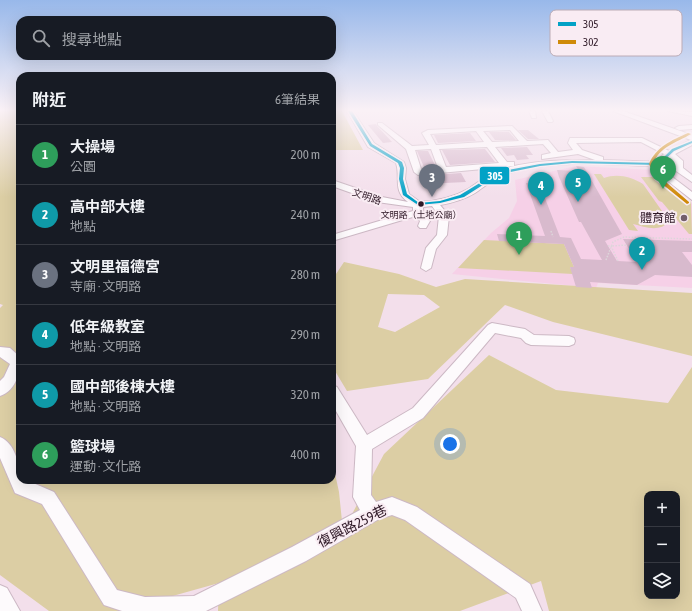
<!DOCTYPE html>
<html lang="zh-TW">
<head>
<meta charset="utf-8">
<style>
	:root { --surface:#171b24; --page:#20242c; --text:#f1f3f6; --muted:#9ea1a6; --line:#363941; --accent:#b8b0b7 }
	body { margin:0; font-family:"Asap Condensed","Noto Sans TC",sans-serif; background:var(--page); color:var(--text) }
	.controls { position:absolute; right:12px; bottom:12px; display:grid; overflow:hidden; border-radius:8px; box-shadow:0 4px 16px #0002 }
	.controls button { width:36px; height:36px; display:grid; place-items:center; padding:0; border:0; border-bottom:1px solid var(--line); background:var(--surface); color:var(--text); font:20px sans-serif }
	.you { position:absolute; left:450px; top:444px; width:14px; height:14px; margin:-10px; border:3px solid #fff; border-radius:50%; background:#1a73e8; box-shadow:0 0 0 6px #1a73e833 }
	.badge { display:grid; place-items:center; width:26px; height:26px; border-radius:50%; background:var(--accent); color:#fff; font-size:13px; font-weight:700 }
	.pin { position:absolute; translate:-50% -33px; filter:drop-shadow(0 1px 2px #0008) }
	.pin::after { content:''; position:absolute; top:21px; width:14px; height:12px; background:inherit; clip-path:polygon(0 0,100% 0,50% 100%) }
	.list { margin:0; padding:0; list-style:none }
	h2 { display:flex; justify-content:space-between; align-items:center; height:52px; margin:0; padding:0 16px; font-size:17px }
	h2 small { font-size:13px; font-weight:400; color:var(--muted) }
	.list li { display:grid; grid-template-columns:26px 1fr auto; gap:12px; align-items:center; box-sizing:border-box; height:60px; padding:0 16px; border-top:1px solid var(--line) }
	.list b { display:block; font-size:15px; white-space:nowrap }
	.list p { margin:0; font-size:13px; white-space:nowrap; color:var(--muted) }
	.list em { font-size:13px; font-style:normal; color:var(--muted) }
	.icon { flex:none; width:22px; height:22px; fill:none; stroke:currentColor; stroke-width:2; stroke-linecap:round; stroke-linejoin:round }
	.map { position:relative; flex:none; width:692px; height:611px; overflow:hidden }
	.search { position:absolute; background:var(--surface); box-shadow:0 4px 16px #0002; left:16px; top:16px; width:320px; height:44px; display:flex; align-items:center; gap:10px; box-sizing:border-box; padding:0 14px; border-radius:12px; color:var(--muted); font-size:15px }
	.panel { position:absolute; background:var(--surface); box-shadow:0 4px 16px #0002; left:16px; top:72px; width:320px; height:412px; border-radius:12px }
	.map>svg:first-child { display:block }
	.built { fill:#f6d0e7 }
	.green { fill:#dccea4; fill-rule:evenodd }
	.building { fill:#d8bacd }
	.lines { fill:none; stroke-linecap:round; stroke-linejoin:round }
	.minor-casing { stroke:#ccb8c4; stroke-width:2 }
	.path-far1 { stroke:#ddd6da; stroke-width:1; stroke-dasharray:1.5 1.5; stroke-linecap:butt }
	.path { stroke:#ddd6da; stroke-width:1.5; stroke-dasharray:1.5 1.5; stroke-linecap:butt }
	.minor { fill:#fdfafc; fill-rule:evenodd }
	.path-bridge-far1 { stroke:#ddd6da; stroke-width:1; stroke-dasharray:1.5 1.5; stroke-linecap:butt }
	.path-bridge { stroke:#ddd6da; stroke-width:1.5; stroke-dasharray:1.5 1.5; stroke-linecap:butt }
	.bus-1-casing { stroke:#f9ecf3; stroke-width:3 }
	.bus-2-casing { stroke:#f9ecf3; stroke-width:3 }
	.bus-1 { fill:#02a2c6; fill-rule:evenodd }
	.bus-2 { fill:#cf8a08; fill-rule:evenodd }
	.bus-dot { fill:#2e1826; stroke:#f9ecf3; stroke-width:1.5 }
	.poi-dot { fill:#735e6b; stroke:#f9ecf3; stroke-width:1.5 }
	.labels { text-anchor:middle; stroke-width:4; stroke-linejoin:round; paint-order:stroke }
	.far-bus-label { font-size:9px; fill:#2e1826; stroke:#f9ecf3 }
	.far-street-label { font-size:10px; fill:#2e1826; stroke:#f9ecf3 }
	.poi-label { font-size:12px; fill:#2e1826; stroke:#f9ecf3; text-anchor:end }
	.near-street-label { font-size:14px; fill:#2e1826; stroke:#f9ecf3 }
	.key { fill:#f9ecf3; stroke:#bcacb6; stroke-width:1 }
	.key-label { font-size:11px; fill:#2e1826 }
	.line-badge { stroke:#f9ecf3; stroke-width:1.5 }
	.badge-label { font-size:11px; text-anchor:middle; font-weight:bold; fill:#fff }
</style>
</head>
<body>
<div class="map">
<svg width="692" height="611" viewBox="0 0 692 611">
	<rect width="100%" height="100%" fill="#f3dfeb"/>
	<!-- built -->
	<path class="built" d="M 576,166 L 654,170 L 661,177 L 692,203 L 692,288 L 598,283 L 596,288 L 452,274 L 491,233 L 509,218 L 517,201 L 515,180 Z"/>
	<!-- green -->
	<path class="green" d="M 0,111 L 20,111 L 20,168 L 16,181 L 20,183 L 20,480 L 332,480 L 332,460 L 339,492 L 343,531 L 384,454 L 489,355 L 556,390 L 668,403 L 692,367 L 692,611 L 549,611 L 541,581 L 460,611 L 218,611 L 219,583 L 119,611 L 49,611 L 0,575 L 0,308 L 3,305 L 0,304 ZM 647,494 L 677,494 L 677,596 L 647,596 Z
		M 332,111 L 342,111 L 363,150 L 332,150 Z
		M 594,174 L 601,174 L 604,178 C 617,173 632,177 643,184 L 669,221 C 660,233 645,227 633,224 L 638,231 L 629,230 Z
		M 641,177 L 661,177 L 691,202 L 692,234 L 689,234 L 662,202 L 659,201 Z
		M 484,240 L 564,244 L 574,267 L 570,267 L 573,274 L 458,268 Z
		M 344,262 L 399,274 L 436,287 L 465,279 L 692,293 L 692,356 L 553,322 L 505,305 L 428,379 L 347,391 L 332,366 L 332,280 ZM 388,294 L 424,295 L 440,307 L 395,332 L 378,327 Z"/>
	<!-- building -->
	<path class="building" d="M 376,124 L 377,126 L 392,142 L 383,143 L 368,125 Z
		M 518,130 L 528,130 L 539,139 L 528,139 Z
		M 489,132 L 509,132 L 516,140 L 495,140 Z
		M 470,133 L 476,141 L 438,143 L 434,135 Z
		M 527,147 L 533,155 L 526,155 L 529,159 L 517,160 L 514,155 L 507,156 L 501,148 Z
		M 485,149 L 495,162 L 450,165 L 442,150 Z
		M 417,151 L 428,151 L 436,167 L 424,167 Z
		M 576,166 L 584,167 L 622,234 L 605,241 L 617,261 L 637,262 L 623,239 L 692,241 L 692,252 L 682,252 L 692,265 L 692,277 L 655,275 L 637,285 L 590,282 L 592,288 L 576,287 L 570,267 L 574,267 L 564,244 L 499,241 L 497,234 L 545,236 L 526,183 L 542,183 L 546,193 L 543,193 L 560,237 L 571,238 L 581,259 L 602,260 L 581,222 L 579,222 L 559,177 L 557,170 L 579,171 Z
		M 461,173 L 466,182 L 423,184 L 420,176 Z"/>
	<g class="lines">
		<defs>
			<path id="minor" d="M 347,111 L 353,111 L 374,143 L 404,162 L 406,168 L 405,179 L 409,194 L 420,202 C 436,201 454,197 468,189 C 478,183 486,175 497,171 C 527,160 563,160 595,160 L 578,154 L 542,159 L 542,155 L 551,153 L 543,144 L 495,147 L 507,162 L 514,162 L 514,166 L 418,175 L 414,172 L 406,149 L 378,125 L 378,123 L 382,123 L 412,146 L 429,145 L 422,133 L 428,130 L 512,126 L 527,141 L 548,140 L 558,152 L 573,150 L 568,143 L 570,138 L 642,138 L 669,151 L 691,140 L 613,111 L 623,111 L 692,135 L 692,145 L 675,154 L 683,161 L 683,168 L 692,175 L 692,182 L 676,171 C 673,165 677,161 670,158 L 666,161 L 660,161 L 659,159 L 664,154 L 641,142 L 576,143 L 582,150 L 603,157 L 603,160 L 662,162 L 671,176 L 692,192 L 692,200 L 665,179 L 656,166 C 608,165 549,158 503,175 C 493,179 484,187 475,193 C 465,199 452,203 440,205 L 449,216 L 447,235 L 436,249 L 431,268 L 426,271 L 421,268 L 426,248 L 437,235 L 439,216 L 432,206 L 423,207 L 423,212 L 430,221 L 426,228 L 420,228 L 418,226 L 420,221 L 416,216 L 332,241 L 332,235 L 413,211 L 413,207 L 377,202 L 332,186 L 332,180 L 382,197 L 408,202 C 392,190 401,178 396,163 L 368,147 ZM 510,130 L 519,141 L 492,142 L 483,131 ZM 476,131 L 484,142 L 436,145 L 430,134 ZM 487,147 L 499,163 L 446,167 L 439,149 ZM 431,149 L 438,168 L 421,169 L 415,150 Z
				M 529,111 L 535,111 L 536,118 L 532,118 Z
				M 542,111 L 548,111 L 553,121 L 552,122 L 548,122 Z
				M 668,111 L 692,112 L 692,116 Z
				M 692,125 L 692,129 L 679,130 L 675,128 L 679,126 Z
				M 492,323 L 525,329 L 534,335 L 569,336 L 574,338 L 575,341 L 574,344 L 569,346 L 531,345 L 526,343 L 521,338 L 495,333 L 423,418 L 372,449 L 371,495 L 376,502 L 392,497 L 417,507 L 530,584 L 542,611 L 522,611 L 516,598 L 405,520 L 392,515 L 379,519 L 306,561 L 206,611 L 122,611 L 104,605 L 42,504 L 15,493 L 0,458 L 0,437 C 15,443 20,465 20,480 L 26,480 L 54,492 L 117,590 L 145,597 L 194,596 L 292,547 L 360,510 L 353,497 L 356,446 L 332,404 L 332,385 L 337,387 L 367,435 L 413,408 L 488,325 Z
				M 0,347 L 10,348 L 20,357 C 20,372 17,390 0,396 L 0,381 L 4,377 L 10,364 L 0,357 Z
				M 0,585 L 7,588 L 20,611 L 0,611 Z"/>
		</defs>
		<!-- minor casing -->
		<use href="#minor" class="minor-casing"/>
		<!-- path-far1 -->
		<path class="path-far1" d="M 542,183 L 541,181 L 551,181 L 545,173"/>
		<!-- path -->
		<path class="path" d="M 551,231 L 553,237
			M 608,246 L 611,246
			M 606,260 L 613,242 L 624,237 L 692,239"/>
		<!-- minor -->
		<use href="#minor" class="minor"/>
		<!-- path-bridge-far1 -->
		<path class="path-bridge-far1" d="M 650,169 L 672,169"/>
		<!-- path-bridge -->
		<path class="path-bridge" d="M 618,261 L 611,246 L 627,245"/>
		<defs>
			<path id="bus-1" d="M 348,111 L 352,111 L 372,144 L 402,162 L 404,168 L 403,179 L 407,194 L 419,203 L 440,201 L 460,195 L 498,172 L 540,164 L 572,161 L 658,163 L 672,149 L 692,141 L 692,143 L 674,151 L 659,165 L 572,163 L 540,166 L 500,174 L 464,197 L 440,203 L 418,205 L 403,195 L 399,179 L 400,168 L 398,163 L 370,146 Z"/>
			<path id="bus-2" d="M 688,133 L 691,134 C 676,143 660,146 653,164 L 660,177 L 689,202 L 689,203 L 687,204 L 656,179 L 649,164 C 656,147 672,140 688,133 Z"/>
		</defs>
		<!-- bus-1 casing -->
		<use href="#bus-1" class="bus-1-casing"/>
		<!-- bus-2 casing -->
		<use href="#bus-2" class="bus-2-casing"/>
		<!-- bus-1 -->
		<use href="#bus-1" class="bus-1"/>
		<!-- bus-2 -->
		<use href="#bus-2" class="bus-2"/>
	</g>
	<!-- sky -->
	<linearGradient id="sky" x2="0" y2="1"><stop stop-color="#98b8ea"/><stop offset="0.56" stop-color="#faf1f6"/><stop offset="1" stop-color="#faf1f6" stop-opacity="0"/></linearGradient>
	<rect width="692" height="197" fill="url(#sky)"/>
	<!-- markers -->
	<circle class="bus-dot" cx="421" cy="204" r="3.5"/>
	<circle class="poi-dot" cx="684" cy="218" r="4"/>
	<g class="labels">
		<!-- far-bus labels -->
		<g class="far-bus-label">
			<text x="421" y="218">文明路（土地公廟）</text>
		</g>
		<!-- far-street labels -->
		<g class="far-street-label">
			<text transform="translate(367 196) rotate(19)" y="4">文明路</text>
		</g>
		<!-- poi labels -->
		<g class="poi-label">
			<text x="676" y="222">體育館</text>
		</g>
		<!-- near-street labels -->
		<g class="near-street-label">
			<text transform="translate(352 526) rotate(-27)" y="5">復興路259巷</text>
		</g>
	</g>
	<!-- legend -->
	<rect x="550" y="10" width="132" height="46" rx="6" class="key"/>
	<rect x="558" y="22" width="18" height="4" fill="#02a2c6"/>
	<rect x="558" y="40" width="18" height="4" fill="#cf8a08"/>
	<g class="key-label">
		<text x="583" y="28">305</text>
		<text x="583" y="46">302</text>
	</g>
	<rect class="line-badge" x="479" y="166" width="31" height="19" rx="4" fill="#02a2c6"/>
	<g class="badge-label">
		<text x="495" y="180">305</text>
	</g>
</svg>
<div class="controls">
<button>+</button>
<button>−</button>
<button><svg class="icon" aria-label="layers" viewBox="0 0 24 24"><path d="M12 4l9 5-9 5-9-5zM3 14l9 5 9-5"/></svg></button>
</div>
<div class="you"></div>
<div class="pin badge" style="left:519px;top:255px;background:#2e9e5b">1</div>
<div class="pin badge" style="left:642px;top:270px;background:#0f9aa8">2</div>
<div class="pin badge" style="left:432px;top:197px;background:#6b7280">3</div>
<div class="pin badge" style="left:541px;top:205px;background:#0f9aa8">4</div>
<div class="pin badge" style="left:578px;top:202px;background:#0f9aa8">5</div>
<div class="pin badge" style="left:663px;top:189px;background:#2e9e5b">6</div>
<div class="search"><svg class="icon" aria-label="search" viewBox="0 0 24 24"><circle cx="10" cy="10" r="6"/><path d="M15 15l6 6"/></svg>搜尋地點</div>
<section class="panel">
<h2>附近<small>6筆結果</small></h2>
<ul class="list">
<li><span class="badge" style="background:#2e9e5b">1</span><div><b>大操場</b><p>公園</p></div><em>200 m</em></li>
<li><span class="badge" style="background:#0f9aa8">2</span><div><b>高中部大樓</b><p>地點</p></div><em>240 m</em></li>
<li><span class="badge" style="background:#6b7280">3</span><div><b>文明里福德宮</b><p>寺廟 · 文明路</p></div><em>280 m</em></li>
<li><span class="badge" style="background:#0f9aa8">4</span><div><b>低年級教室</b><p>地點 · 文明路</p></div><em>290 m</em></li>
<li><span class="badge" style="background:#0f9aa8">5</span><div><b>國中部後棟大樓</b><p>地點 · 文明路</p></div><em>320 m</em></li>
<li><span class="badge" style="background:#2e9e5b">6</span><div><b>籃球場</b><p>運動 · 文化路</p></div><em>400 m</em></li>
</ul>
</section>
</div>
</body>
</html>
